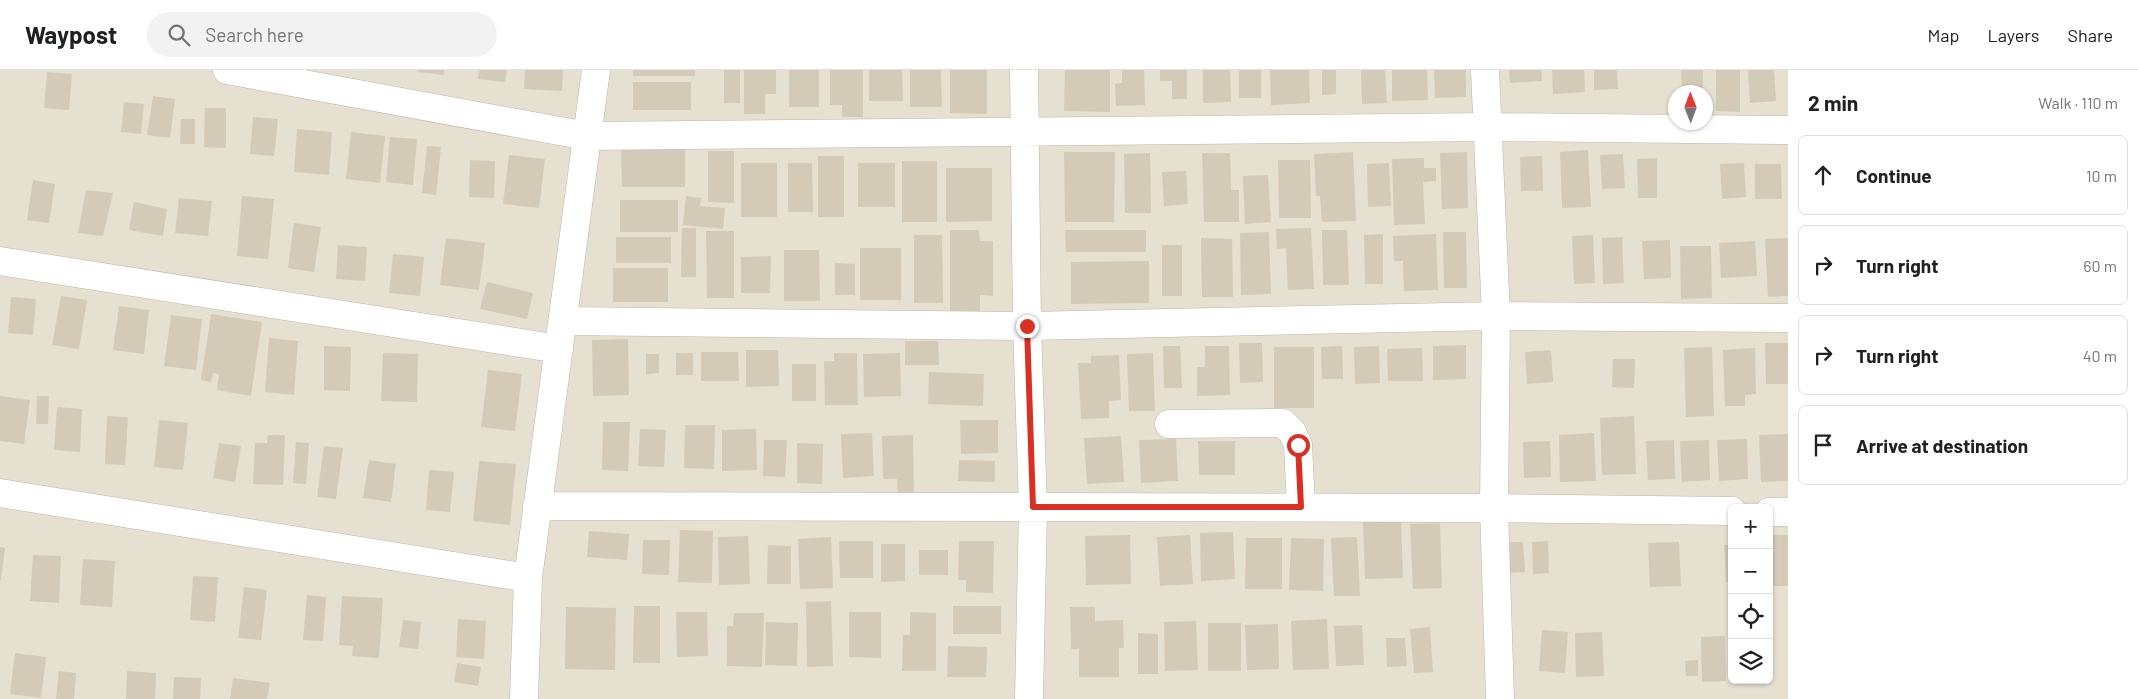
<!DOCTYPE html>
<html lang="en">
<head>
<meta charset="utf-8">
<style>
	:root { --surface:#fff; --page:#f2f2f2; --text:#202124; --muted:#757577; --line:#e0e0e0 }
	body { margin:0; font-family:Barlow,sans-serif; background:var(--page); color:var(--text) }
	.controls { position:absolute; right:15px; bottom:15px; display:grid; overflow:hidden; border-radius:8px; box-shadow:0 1px 4px #0004 }
	.controls button { width:45px; height:45px; display:grid; place-items:center; padding:0; border:0; border-bottom:1px solid var(--line); background:var(--surface); color:var(--text); font:25px sans-serif }
	.compass { position:absolute; left:1668px; top:15px; width:45px; height:45px; border-radius:50%; background:var(--surface); box-shadow:0 1px 4px #0004; rotate:359deg }
	.stop { position:absolute; width:15px; height:15px; margin:-11px; border:4px solid #d93025; border-radius:50%; background:#fff }
	.stop.end { background:#d93025; border-color:#fff; box-shadow:0 1px 5px #0008 }
	.list { margin:0; padding:0; list-style:none }
	h2 { display:flex; justify-content:space-between; align-items:center; height:65px; margin:0; padding:0 20px; font-size:21px }
	h2 small { font-size:16px; font-weight:400; color:var(--muted) }
	.list li { display:grid; grid-template-columns:32px 1fr auto; gap:15px; align-items:center; box-sizing:border-box; height:80px; margin:0 10px 10px; padding:0 10px; border:1px solid var(--line); border-radius:8px }
	.list b { display:block; font-size:19px; white-space:nowrap }
	.list em { font-size:16px; font-style:normal; color:var(--muted) }
	.icon { flex:none; width:28px; height:28px; fill:none; stroke:currentColor; stroke-width:2; stroke-linecap:round; stroke-linejoin:round }
	.map { position:relative; flex:none; width:1788px; height:629px; overflow:hidden }
	header { display:flex; align-items:center; gap:30px; box-sizing:border-box; height:70px; padding:0 25px; background:var(--surface); border-bottom:1px solid var(--line) }
	header strong { font-size:24px }
	nav { display:flex; gap:28px; margin-inline-start:auto; font-size:18px }
	.search { width:350px; height:45px; background:var(--page); display:flex; align-items:center; gap:12px; box-sizing:border-box; padding:0 18px; border-radius:28px; color:var(--muted); font-size:19px }
	main { display:flex }
	aside { flex:1; background:var(--surface) }
	.map>svg:first-child { display:block }
	.residential { fill:#e6e0d1; fill-rule:evenodd }
	.building { fill:#d4cab8 }
	.lines { fill:none; stroke-linecap:round; stroke-linejoin:round }
	.minor-casing { stroke:#beb6a6; stroke-width:29 }
	.minor { stroke:#fff; stroke-width:28 }
	.route { stroke:#d93025; stroke-width:6 }
</style>
</head>
<body>
<header>
<strong>Waypost</strong>
<div class="search"><svg class="icon" aria-label="search" viewBox="0 0 24 24"><circle cx="10" cy="10" r="6"/><path d="M15 15l6 6"/></svg>Search here</div>
<nav><a>Map</a><a>Layers</a><a>Share</a></nav>
</header>
<main>
<div class="map">
<svg width="1788" height="629" viewBox="0 0 1788 629">
	<rect width="100%" height="100%" fill="#f2eee3"/>
	<!-- residential -->
	<path class="residential" d="M 0,0 L 1788,0 L 1788,629 L 0,629 ZM 1676,22 L 1706,22 L 1706,52 L 1676,52 ZM 1732,438 L 1769,438 L 1769,610 L 1732,610 Z"/>
	<!-- building -->
	<path class="building" d="M 419,0 L 444,0 L 444,5 L 418,2 Z
		M 479,0 L 507,0 L 505,12 L 478,9 Z
		M 525,0 L 563,0 L 562,21 L 524,19 Z
		M 633,0 L 695,0 L 695,6 L 633,6 Z
		M 724,0 L 740,0 L 740,33 L 724,33 Z
		M 744,0 L 776,0 L 776,24 L 765,24 L 765,44 L 744,44 Z
		M 789,0 L 819,0 L 819,37 L 789,37 Z
		M 830,0 L 863,0 L 863,47 L 842,47 L 842,35 L 830,35 Z
		M 869,0 L 902,0 L 903,31 L 869,31 Z
		M 910,0 L 941,0 L 942,37 L 910,37 Z
		M 950,0 L 987,0 L 987,44 L 950,43 Z
		M 1065,0 L 1110,0 L 1110,42 L 1064,41 Z
		M 1122,0 L 1144,0 L 1145,35 L 1116,36 L 1115,14 L 1122,13 Z
		M 1160,0 L 1187,0 L 1187,29 L 1172,29 L 1172,11 L 1160,11 Z
		M 1203,0 L 1230,0 L 1231,32 L 1203,33 Z
		M 1239,0 L 1261,0 L 1261,28 L 1239,28 Z
		M 1270,0 L 1309,0 L 1310,33 L 1271,35 Z
		M 1322,0 L 1336,0 L 1336,24 L 1322,25 Z
		M 1361,0 L 1385,0 L 1387,33 L 1362,34 Z
		M 1392,0 L 1427,0 L 1428,30 L 1392,31 Z
		M 1434,0 L 1466,0 L 1466,27 L 1435,28 Z
		M 1509,0 L 1541,0 L 1542,11 L 1510,13 Z
		M 1552,0 L 1584,0 L 1585,22 L 1553,24 Z
		M 1594,0 L 1617,0 L 1618,19 L 1594,20 Z
		M 1681,0 L 1703,0 L 1703,22 L 1682,22 Z
		M 1716,0 L 1740,0 L 1740,42 L 1716,41 Z
		M 1748,0 L 1774,0 L 1776,31 L 1750,33 Z
		M 47,2 L 72,4 L 69,40 L 44,38 Z
		M 633,12 L 691,12 L 691,40 L 633,40 Z
		M 153,26 L 175,29 L 170,68 L 147,65 Z
		M 124,32 L 144,34 L 141,64 L 121,62 Z
		M 205,38 L 226,38 L 226,78 L 204,77 Z
		M 253,47 L 278,49 L 274,86 L 250,84 Z
		M 181,49 L 195,49 L 195,74 L 180,74 Z
		M 297,59 L 332,62 L 329,105 L 294,102 Z
		M 351,62 L 385,66 L 380,113 L 346,109 Z
		M 390,67 L 417,69 L 413,115 L 386,112 Z
		M 427,76 L 441,77 L 436,125 L 422,123 Z
		M 621,77 L 685,77 L 685,117 L 622,117 Z
		M 1588,80 L 1591,137 L 1562,138 L 1560,82 Z
		M 708,81 L 734,81 L 734,133 L 708,132 Z
		M 1064,82 L 1115,82 L 1114,152 L 1065,152 Z
		M 1353,82 L 1356,151 L 1322,152 L 1320,126 L 1316,126 L 1314,84 Z
		M 1467,82 L 1468,138 L 1442,139 L 1440,83 Z
		M 1150,83 L 1151,143 L 1125,143 L 1124,84 Z
		M 1202,83 L 1230,83 L 1231,120 L 1239,120 L 1239,152 L 1204,152 Z
		M 1623,84 L 1625,118 L 1602,119 L 1600,85 Z
		M 509,85 L 545,89 L 539,138 L 503,134 Z
		M 818,86 L 844,86 L 844,147 L 818,147 Z
		M 1542,86 L 1543,121 L 1521,121 L 1520,87 Z
		M 1424,88 L 1424,98 L 1436,98 L 1436,111 L 1423,112 L 1425,154 L 1394,155 L 1392,89 Z
		M 1657,88 L 1657,128 L 1638,128 L 1637,89 Z
		M 470,90 L 495,91 L 494,128 L 469,127 Z
		M 1278,90 L 1310,90 L 1311,148 L 1279,148 Z
		M 902,91 L 937,91 L 937,152 L 902,152 Z
		M 741,93 L 777,93 L 777,147 L 741,147 Z
		M 788,93 L 812,93 L 813,142 L 788,142 Z
		M 858,93 L 895,93 L 895,137 L 858,137 Z
		M 1389,93 L 1391,136 L 1368,137 L 1367,94 Z
		M 1744,93 L 1746,127 L 1722,129 L 1720,94 Z
		M 1755,94 L 1781,94 L 1782,129 L 1755,129 Z
		M 946,98 L 992,98 L 992,151 L 946,152 Z
		M 1186,101 L 1188,134 L 1164,136 L 1162,102 Z
		M 1268,105 L 1271,152 L 1245,154 L 1243,106 Z
		M 33,110 L 55,114 L 49,153 L 27,150 Z
		M 86,120 L 113,123 L 103,166 L 78,163 Z
		M 242,126 L 274,129 L 268,189 L 237,186 Z
		M 686,126 L 701,128 L 700,136 L 725,138 L 723,159 L 683,155 Z
		M 179,128 L 212,131 L 208,166 L 175,163 Z
		M 620,130 L 678,130 L 678,162 L 620,162 Z
		M 134,132 L 167,139 L 163,166 L 129,160 Z
		M 294,153 L 321,157 L 314,202 L 288,198 Z
		M 682,158 L 696,158 L 696,207 L 681,207 Z
		M 1311,158 L 1314,219 L 1288,220 L 1286,178 L 1277,179 L 1276,159 Z
		M 950,160 L 979,160 L 980,171 L 993,171 L 993,226 L 980,225 L 980,242 L 950,242 Z
		M 1065,160 L 1146,160 L 1146,182 L 1066,182 Z
		M 1322,160 L 1347,160 L 1349,215 L 1323,215 Z
		M 706,161 L 734,161 L 734,228 L 707,228 Z
		M 1269,162 L 1271,224 L 1241,225 L 1240,163 Z
		M 1443,162 L 1466,162 L 1467,218 L 1444,218 Z
		M 1383,164 L 1383,214 L 1365,214 L 1364,165 Z
		M 1436,164 L 1438,220 L 1404,221 L 1403,191 L 1394,191 L 1393,166 Z
		M 914,165 L 942,165 L 943,233 L 914,233 Z
		M 1593,165 L 1595,213 L 1574,214 L 1572,166 Z
		M 616,167 L 671,167 L 671,193 L 616,193 Z
		M 1622,167 L 1624,213 L 1603,214 L 1602,168 Z
		M 446,168 L 485,173 L 479,220 L 440,215 Z
		M 1201,168 L 1232,169 L 1233,227 L 1202,227 Z
		M 1788,168 L 1788,226 L 1768,227 L 1765,169 Z
		M 1670,170 L 1671,208 L 1644,209 L 1642,171 Z
		M 1755,171 L 1757,206 L 1721,208 L 1719,173 Z
		M 338,175 L 367,177 L 365,211 L 336,209 Z
		M 1162,175 L 1182,175 L 1182,226 L 1162,226 Z
		M 1680,176 L 1711,176 L 1712,228 L 1681,229 Z
		M 860,178 L 901,178 L 901,230 L 860,230 Z
		M 784,180 L 819,180 L 820,231 L 784,231 Z
		M 393,184 L 424,187 L 420,226 L 389,223 Z
		M 771,186 L 770,223 L 741,223 L 741,187 Z
		M 1149,191 L 1149,233 L 1071,234 L 1071,192 Z
		M 835,193 L 855,194 L 855,225 L 835,225 Z
		M 613,198 L 668,198 L 668,232 L 613,232 Z
		M 487,212 L 533,223 L 527,249 L 480,239 Z
		M 61,226 L 87,230 L 79,279 L 52,275 Z
		M 11,227 L 36,229 L 33,265 L 8,263 Z
		M 119,236 L 149,240 L 144,284 L 113,280 Z
		M 211,244 L 262,252 L 251,326 L 217,320 L 219,304 L 213,303 L 211,312 L 201,310 Z
		M 171,245 L 202,249 L 196,300 L 164,296 Z
		M 269,268 L 298,271 L 294,325 L 265,322 Z
		M 628,269 L 629,325 L 593,326 L 592,270 Z
		M 905,271 L 938,271 L 939,295 L 905,295 Z
		M 1239,273 L 1262,273 L 1263,312 L 1240,313 Z
		M 1765,273 L 1788,273 L 1788,314 L 1766,314 Z
		M 1466,275 L 1466,309 L 1433,310 L 1433,276 Z
		M 324,276 L 351,277 L 350,321 L 324,320 Z
		M 1163,276 L 1180,276 L 1182,318 L 1164,318 Z
		M 1205,276 L 1229,276 L 1230,325 L 1197,326 L 1197,297 L 1205,297 Z
		M 1342,276 L 1343,309 L 1322,309 L 1321,277 Z
		M 1379,276 L 1380,313 L 1355,314 L 1354,277 Z
		M 1274,277 L 1314,277 L 1314,338 L 1274,338 Z
		M 1712,277 L 1714,346 L 1686,347 L 1684,278 Z
		M 1422,278 L 1423,311 L 1388,311 L 1387,279 Z
		M 1755,278 L 1756,324 L 1745,325 L 1745,336 L 1725,336 L 1723,280 Z
		M 746,280 L 778,280 L 779,316 L 746,317 Z
		M 1551,280 L 1553,312 L 1527,314 L 1525,282 Z
		M 701,282 L 738,282 L 739,311 L 701,311 Z
		M 383,283 L 418,284 L 417,332 L 381,331 Z
		M 676,283 L 693,283 L 693,305 L 676,305 Z
		M 834,283 L 857,283 L 858,335 L 825,335 L 824,291 L 834,291 Z
		M 900,283 L 901,326 L 864,327 L 863,284 Z
		M 1153,283 L 1155,341 L 1129,341 L 1127,284 Z
		M 646,284 L 659,284 L 659,303 L 646,304 Z
		M 1119,285 L 1121,330 L 1109,331 L 1109,348 L 1081,349 L 1078,293 L 1091,293 L 1091,286 Z
		M 1613,289 L 1635,289 L 1634,318 L 1612,317 Z
		M 792,294 L 816,294 L 816,331 L 792,331 Z
		M 488,300 L 522,304 L 515,361 L 481,357 Z
		M 929,302 L 984,304 L 983,336 L 928,334 Z
		M 0,326 L 30,330 L 24,374 L 0,371 Z
		M 37,326 L 49,326 L 48,354 L 36,354 Z
		M 57,337 L 82,339 L 80,382 L 54,380 Z
		M 107,346 L 128,347 L 125,395 L 105,394 Z
		M 1634,346 L 1636,404 L 1602,405 L 1600,348 Z
		M 159,350 L 188,353 L 183,400 L 154,397 Z
		M 960,350 L 998,350 L 998,383 L 961,384 Z
		M 603,352 L 630,352 L 628,401 L 602,400 Z
		M 685,355 L 715,355 L 714,399 L 684,398 Z
		M 640,359 L 666,360 L 664,397 L 638,396 Z
		M 756,359 L 757,400 L 722,401 L 722,360 Z
		M 872,363 L 874,406 L 843,408 L 841,364 Z
		M 1594,363 L 1596,411 L 1560,412 L 1559,365 Z
		M 1788,364 L 1788,411 L 1761,412 L 1759,365 Z
		M 268,365 L 285,365 L 283,415 L 253,414 L 255,373 L 267,373 Z
		M 913,365 L 914,424 L 898,424 L 897,409 L 883,409 L 882,366 Z
		M 1121,366 L 1124,412 L 1087,414 L 1084,368 Z
		M 1176,369 L 1178,411 L 1141,413 L 1139,370 Z
		M 1747,369 L 1748,409 L 1719,411 L 1717,370 Z
		M 764,370 L 787,370 L 785,407 L 763,406 Z
		M 1674,370 L 1675,409 L 1648,410 L 1646,371 Z
		M 1709,370 L 1710,410 L 1682,412 L 1680,371 Z
		M 1198,371 L 1235,371 L 1235,405 L 1199,405 Z
		M 1550,371 L 1551,407 L 1524,408 L 1523,372 Z
		M 296,372 L 309,373 L 306,414 L 293,413 Z
		M 219,373 L 241,376 L 235,412 L 213,408 Z
		M 797,373 L 823,374 L 822,414 L 797,413 Z
		M 324,376 L 343,378 L 336,429 L 317,427 Z
		M 369,390 L 396,394 L 391,432 L 363,428 Z
		M 959,390 L 995,391 L 995,412 L 958,411 Z
		M 479,391 L 516,394 L 510,455 L 473,451 Z
		M 429,400 L 454,402 L 450,442 L 426,440 Z
		M 1401,450 L 1403,508 L 1365,509 L 1363,451 Z
		M 1440,453 L 1442,518 L 1413,519 L 1410,454 Z
		M 680,460 L 713,461 L 712,513 L 678,512 Z
		M 589,461 L 629,464 L 627,490 L 587,487 Z
		M 1233,462 L 1235,509 L 1201,511 L 1200,463 Z
		M 1130,465 L 1131,514 L 1086,515 L 1085,466 Z
		M 1190,465 L 1193,514 L 1160,516 L 1157,467 Z
		M 1769,465 L 1788,465 L 1788,516 L 1769,516 Z
		M 748,466 L 750,514 L 719,515 L 718,467 Z
		M 831,467 L 833,518 L 800,519 L 798,469 Z
		M 1357,467 L 1360,526 L 1334,526 L 1331,468 Z
		M 1246,468 L 1282,468 L 1282,519 L 1245,519 Z
		M 1291,468 L 1324,469 L 1323,521 L 1289,520 Z
		M 643,470 L 670,470 L 669,505 L 642,504 Z
		M 839,471 L 873,471 L 873,508 L 840,508 Z
		M 959,471 L 994,471 L 993,523 L 966,522 L 966,510 L 958,510 Z
		M 1548,471 L 1549,503 L 1533,504 L 1532,472 Z
		M 1507,472 L 1523,472 L 1525,502 L 1508,503 Z
		M 1679,472 L 1681,516 L 1650,517 L 1648,473 Z
		M 881,474 L 905,474 L 905,511 L 881,512 Z
		M 768,475 L 791,476 L 791,514 L 767,514 Z
		M 1724,475 L 1732,475 L 1732,512 L 1726,512 Z
		M 0,477 L 5,478 L 1,510 L 0,510 Z
		M 919,480 L 948,480 L 948,505 L 919,505 Z
		M 33,485 L 61,486 L 59,533 L 30,531 Z
		M 83,489 L 115,491 L 112,537 L 80,535 Z
		M 193,506 L 218,507 L 215,552 L 190,550 Z
		M 244,517 L 267,520 L 261,570 L 238,568 Z
		M 307,525 L 326,527 L 323,571 L 303,570 Z
		M 342,526 L 383,528 L 379,588 L 352,586 L 353,576 L 339,575 Z
		M 831,531 L 833,596 L 807,597 L 806,532 Z
		M 634,536 L 660,536 L 660,593 L 633,593 Z
		M 953,536 L 1001,536 L 1001,564 L 953,564 Z
		M 566,537 L 616,538 L 615,600 L 565,599 Z
		M 1070,537 L 1095,537 L 1095,551 L 1123,550 L 1124,578 L 1119,578 L 1119,607 L 1079,607 L 1079,579 L 1071,579 Z
		M 676,542 L 707,542 L 708,586 L 677,587 Z
		M 849,542 L 881,542 L 881,588 L 849,587 Z
		M 910,542 L 936,543 L 936,601 L 902,601 L 903,565 L 910,565 Z
		M 734,543 L 764,543 L 762,597 L 727,596 L 727,556 L 733,556 Z
		M 458,549 L 486,551 L 484,589 L 456,587 Z
		M 1327,549 L 1329,599 L 1293,600 L 1291,551 Z
		M 403,550 L 421,552 L 418,579 L 399,577 Z
		M 1196,551 L 1198,600 L 1165,601 L 1164,552 Z
		M 766,552 L 798,553 L 797,596 L 765,595 Z
		M 1208,553 L 1241,553 L 1241,601 L 1208,601 Z
		M 1278,554 L 1279,599 L 1247,600 L 1245,555 Z
		M 1362,555 L 1364,595 L 1336,596 L 1334,556 Z
		M 1430,557 L 1433,602 L 1414,603 L 1410,559 Z
		M 1542,560 L 1568,562 L 1565,603 L 1539,601 Z
		M 1602,562 L 1604,606 L 1576,607 L 1575,563 Z
		M 1138,563 L 1158,564 L 1158,604 L 1138,604 Z
		M 1725,566 L 1726,611 L 1702,612 L 1701,567 Z
		M 1386,568 L 1405,568 L 1407,596 L 1387,597 Z
		M 948,576 L 987,577 L 986,607 L 947,607 Z
		M 15,583 L 46,587 L 41,628 L 10,624 Z
		M 1698,590 L 1698,606 L 1686,606 L 1685,591 Z
		M 457,593 L 481,597 L 478,616 L 454,612 Z
		M 59,601 L 76,603 L 74,629 L 56,629 Z
		M 127,601 L 156,603 L 155,629 L 126,629 Z
		M 174,607 L 201,608 L 200,629 L 173,629 Z
		M 233,608 L 270,613 L 267,629 L 230,629 Z"/>
	<g class="lines">
		<defs>
			<path id="minor" d="M 227,0 L 587,66 L 1487,57 L 1788,60
				M 1024,0 L 1027,256 L 1033,437 L 1029,629
				M 1485,0 L 1496,246 L 1494,438 L 1500,629
				M 0,191 L 559,279
				M 563,251 L 1027,256 L 1496,246 L 1788,248
				M 1169,354 L 1283,353 L 1292,362 L 1298,375 L 1301,437
				M 0,423 L 528,508
				M 537,436 L 1494,438 L 1732,441
				M 1769,442 L 1788,442
				M 524,629 L 528,508 L 596,0"/>
		</defs>
		<!-- minor casing -->
		<use href="#minor" class="minor-casing"/>
		<!-- minor -->
		<use href="#minor" class="minor"/>
	</g>
	<g class="lines">
		<!-- route -->
		<path class="route" d="M 1027,256 L 1033,437 L 1301,437 L 1298,375"/>
	</g>
</svg>
<div class="controls">
<button>+</button>
<button>−</button>
<button><svg class="icon" aria-label="locate" viewBox="0 0 24 24"><circle cx="12" cy="12" r="6"/><path d="M12 2v4M12 18v4M2 12h4M18 12h4"/></svg></button>
<button><svg class="icon" aria-label="layers" viewBox="0 0 24 24"><path d="M12 4l9 5-9 5-9-5zM3 14l9 5 9-5"/></svg></button>
</div>
<svg class="compass" viewBox="-18 -18 36 36"><path d="M0-13l5 13h-10z" fill="#e53935"/><path d="M0 13l5-13h-10z" fill="#757577"/></svg>
<div class="stop" style="left:1298px;top:375px"></div>
<div class="stop end" style="left:1027px;top:256px"></div>
</div>
<aside>
<h2>2 min<small>Walk · 110 m</small></h2>
<ul class="list">
<li><svg class="icon" aria-label="ahead" viewBox="0 0 24 24"><path d="M12 20V5M6 11l6-6 6 6"/></svg><div><b>Continue</b></div><em>10 m</em></li>
<li><svg class="icon" aria-label="right" viewBox="0 0 24 24"><path d="M7 20v-9h11M14 6l5 5-5 5"/></svg><div><b>Turn right</b></div><em>60 m</em></li>
<li><svg class="icon" aria-label="right" viewBox="0 0 24 24"><path d="M7 20v-9h11M14 6l5 5-5 5"/></svg><div><b>Turn right</b></div><em>40 m</em></li>
<li><svg class="icon" aria-label="arrive" viewBox="0 0 24 24"><path d="M6 21V4h12l-3 4 3 4H6"/></svg><div><b>Arrive at destination</b></div></li>
</ul>
</aside>
</main>
</body>
</html>
